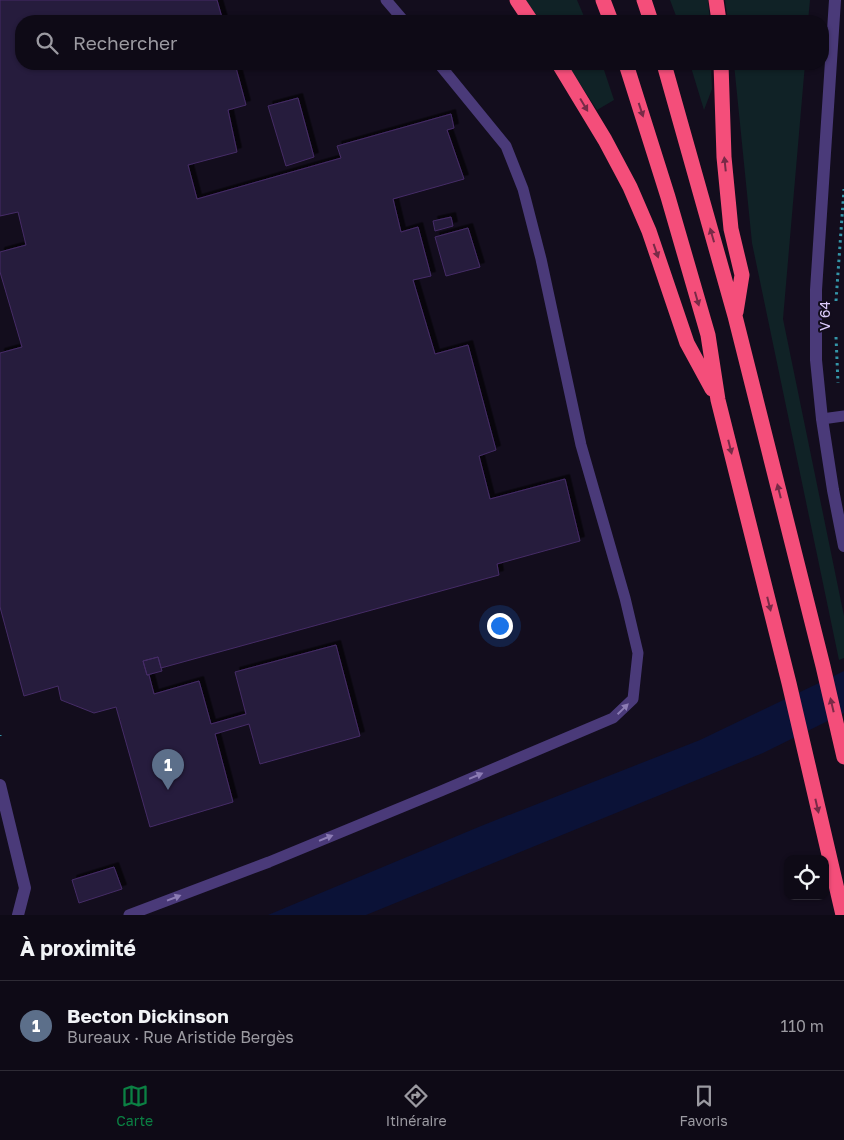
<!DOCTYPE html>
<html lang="fr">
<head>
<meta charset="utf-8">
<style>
	:root { --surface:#0e0a16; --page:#17131f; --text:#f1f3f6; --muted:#9b9aa1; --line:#2e2b35; --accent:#0b8043 }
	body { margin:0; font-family:"Golos Text",sans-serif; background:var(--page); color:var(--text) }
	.controls { position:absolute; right:15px; bottom:15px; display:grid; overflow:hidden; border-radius:10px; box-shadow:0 1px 4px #0004 }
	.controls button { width:45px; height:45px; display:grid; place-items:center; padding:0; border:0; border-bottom:1px solid var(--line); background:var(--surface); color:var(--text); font:25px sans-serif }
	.you { position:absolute; left:499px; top:625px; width:18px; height:18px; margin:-12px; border:4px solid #fff; border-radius:50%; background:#1a73e8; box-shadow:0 0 0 8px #1a73e833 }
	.badge { display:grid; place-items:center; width:32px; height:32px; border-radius:50%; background:var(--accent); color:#fff; font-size:16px; font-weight:700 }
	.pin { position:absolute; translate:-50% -41px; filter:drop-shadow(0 1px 2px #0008) }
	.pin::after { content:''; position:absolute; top:26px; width:18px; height:15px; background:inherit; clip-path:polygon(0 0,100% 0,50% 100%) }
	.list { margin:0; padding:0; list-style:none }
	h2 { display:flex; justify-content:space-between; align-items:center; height:65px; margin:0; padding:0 20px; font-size:21px }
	h2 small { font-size:16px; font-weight:400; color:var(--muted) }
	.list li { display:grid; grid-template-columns:32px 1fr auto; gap:15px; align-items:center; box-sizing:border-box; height:90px; padding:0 20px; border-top:1px solid var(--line) }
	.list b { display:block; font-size:19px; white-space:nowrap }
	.list p { margin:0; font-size:16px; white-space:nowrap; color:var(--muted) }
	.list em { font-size:16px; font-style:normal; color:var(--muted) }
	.icon { flex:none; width:28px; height:28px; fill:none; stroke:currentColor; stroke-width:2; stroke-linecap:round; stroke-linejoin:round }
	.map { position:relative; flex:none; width:844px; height:915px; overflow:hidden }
	.search { position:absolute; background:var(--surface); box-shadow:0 1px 4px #0004; left:15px; right:15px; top:15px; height:55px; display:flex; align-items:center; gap:12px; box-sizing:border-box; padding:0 18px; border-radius:20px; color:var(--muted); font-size:19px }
	.sheet { height:155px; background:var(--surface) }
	nav { display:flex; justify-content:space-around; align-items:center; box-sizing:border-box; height:70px; border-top:1px solid var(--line); background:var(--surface); font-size:14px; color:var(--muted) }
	nav a { display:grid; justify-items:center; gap:2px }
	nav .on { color:var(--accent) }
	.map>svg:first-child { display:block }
	.green { fill:#102226 }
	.water { fill:#0b1237 }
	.building { fill:#281a3d; stroke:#452d67; filter:url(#shadow) }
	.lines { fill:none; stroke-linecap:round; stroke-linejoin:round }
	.path { stroke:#3495a8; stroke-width:3; stroke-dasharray:2.5 4; stroke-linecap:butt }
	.service { stroke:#4a3a79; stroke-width:11 }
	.minor { stroke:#4a3a79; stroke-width:12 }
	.motorway { stroke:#f44e7a; stroke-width:15 }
	.oneway { fill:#782a47 }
	.oneway2 { fill:#8c7cb4 }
	.labels { text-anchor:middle; stroke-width:4; stroke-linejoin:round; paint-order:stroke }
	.street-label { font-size:14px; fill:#dcccfc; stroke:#130d1d }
</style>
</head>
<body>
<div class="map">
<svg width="844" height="915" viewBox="0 0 844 915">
	<defs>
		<filter id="shadow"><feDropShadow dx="4.5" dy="-4.5" stdDeviation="0" flood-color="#0009"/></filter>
	</defs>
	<rect width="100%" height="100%" fill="#130d1d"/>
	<!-- green -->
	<path class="green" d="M 526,0 L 577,0 L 586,21 L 540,21 Z
		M 670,0 L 708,0 L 710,21 L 678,21 Z
		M 725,0 L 810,0 L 808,21 L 728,21 Z
		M 567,64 L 602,64 L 614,100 L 597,110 Z
		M 690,64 L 711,64 L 712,89 L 704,110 Z
		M 734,64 L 805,64 L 783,319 L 844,616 L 844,658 L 839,660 L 752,243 Z"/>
	<!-- water -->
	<path class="water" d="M 844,671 L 844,713 L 763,753 L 366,915 L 268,915 L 481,826 L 700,740 Z"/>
	<!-- building -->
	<path class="building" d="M 0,0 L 217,0 L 223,21 L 21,21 L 21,64 L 235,64 L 246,105 L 228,110 L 237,152 L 188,165 L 197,199 L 341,158 L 337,146 L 451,114 L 454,128 L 447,130 L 464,179 L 393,199 L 401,232 L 418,227 L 431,276 L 413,280 L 435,354 L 468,345 L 496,450 L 479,456 L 490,499 L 565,479 L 580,541 L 497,564 L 499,575 L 161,668 L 158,657 L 143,661 L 147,675 L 149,675 L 154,694 L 199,681 L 211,724 L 246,714 L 235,672 L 336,645 L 360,736 L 260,764 L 249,724 L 215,734 L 233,802 L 150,827 L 116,707 L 94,713 L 61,700 L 58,686 L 24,696 L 0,607 L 0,353 L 22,347 L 0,272 L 0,252 L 26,245 L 18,212 L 0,216 Z
		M 298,98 L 314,157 L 286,166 L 268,106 Z
		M 451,217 L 453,226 L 435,231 L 433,221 Z
		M 468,228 L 480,267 L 446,276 L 435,237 Z
		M 158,657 L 162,671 L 147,675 L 143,661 Z
		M 114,867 L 122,889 L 79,903 L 72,880 Z"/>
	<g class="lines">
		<!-- path -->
		<path class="path" d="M 836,301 L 844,189
			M 836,337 L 838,383
			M 0,736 L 0,735"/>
		<!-- service -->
		<path class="service" d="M 386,0 L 404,21
			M 822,419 L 844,416
			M 129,915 L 269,862 L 441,791 L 613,718 L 633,699 L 638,653 L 625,598 L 581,445 L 541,259 L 523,189 L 506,146 L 439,64"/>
		<!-- minor -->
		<path class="minor" d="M 835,0 L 816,290 L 816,360 L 822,419 L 833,490 L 844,546
			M 0,785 L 25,888 L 18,915"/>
		<!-- motorway -->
		<path class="motorway" d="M 517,0 L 531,21
			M 603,0 L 611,21
			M 644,0 L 651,21
			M 716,0 L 719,21
			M 559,64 L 605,140 L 630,187 L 649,231 L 687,343 L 712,389
			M 626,64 L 668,197 L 708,335 L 718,400 L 789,683 L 843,915
			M 664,64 L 735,316 L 823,666 L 844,757
			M 721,64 L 724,157 L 731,229 L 742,275 L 736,312"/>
	</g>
	<!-- one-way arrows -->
	<defs><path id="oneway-solid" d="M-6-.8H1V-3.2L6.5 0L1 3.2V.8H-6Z" transform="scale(1.25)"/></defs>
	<g class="oneway">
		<use href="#oneway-solid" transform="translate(584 105) rotate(59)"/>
		<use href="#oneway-solid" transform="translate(641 110) rotate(72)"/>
		<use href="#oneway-solid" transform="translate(725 164) rotate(-96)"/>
		<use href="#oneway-solid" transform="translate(712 235) rotate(-106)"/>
		<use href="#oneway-solid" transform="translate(656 251) rotate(71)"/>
		<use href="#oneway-solid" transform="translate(697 299) rotate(74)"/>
		<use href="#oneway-solid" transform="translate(730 447) rotate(76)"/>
		<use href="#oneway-solid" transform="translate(779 491) rotate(-104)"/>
		<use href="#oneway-solid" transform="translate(769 604) rotate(76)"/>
		<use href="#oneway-solid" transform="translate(832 705) rotate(-103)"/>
		<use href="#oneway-solid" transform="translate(817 806) rotate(77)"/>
	</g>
	<g class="oneway2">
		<use href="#oneway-solid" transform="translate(623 709) rotate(-44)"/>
		<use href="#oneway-solid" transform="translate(476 776) rotate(-23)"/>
		<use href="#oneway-solid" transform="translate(326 838) rotate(-22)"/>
		<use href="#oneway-solid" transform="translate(174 898) rotate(-21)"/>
	</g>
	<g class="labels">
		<!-- street labels -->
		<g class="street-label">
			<text transform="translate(825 316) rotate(-90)" y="5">V 64</text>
		</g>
	</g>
</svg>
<div class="controls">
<button><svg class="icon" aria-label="locate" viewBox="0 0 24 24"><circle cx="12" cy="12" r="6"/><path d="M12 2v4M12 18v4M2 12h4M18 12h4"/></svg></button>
</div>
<div class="you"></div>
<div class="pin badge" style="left:168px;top:790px;background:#5c6f8a">1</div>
<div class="search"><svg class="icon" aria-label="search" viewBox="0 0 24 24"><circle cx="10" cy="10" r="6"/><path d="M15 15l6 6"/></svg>Rechercher</div>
</div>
<section class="sheet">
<h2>À proximité<small></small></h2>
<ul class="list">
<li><span class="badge" style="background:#5c6f8a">1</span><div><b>Becton Dickinson</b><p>Bureaux · Rue Aristide Bergès</p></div><em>110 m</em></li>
</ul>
</section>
<nav>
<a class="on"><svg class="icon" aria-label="map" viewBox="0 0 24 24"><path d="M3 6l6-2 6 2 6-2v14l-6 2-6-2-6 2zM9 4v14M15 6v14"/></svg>Carte</a>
<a><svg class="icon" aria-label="directions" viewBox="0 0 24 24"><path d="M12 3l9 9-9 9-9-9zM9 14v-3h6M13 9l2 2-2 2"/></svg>Itinéraire</a>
<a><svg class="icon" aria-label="saved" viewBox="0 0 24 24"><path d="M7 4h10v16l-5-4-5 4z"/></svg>Favoris</a>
</nav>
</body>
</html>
